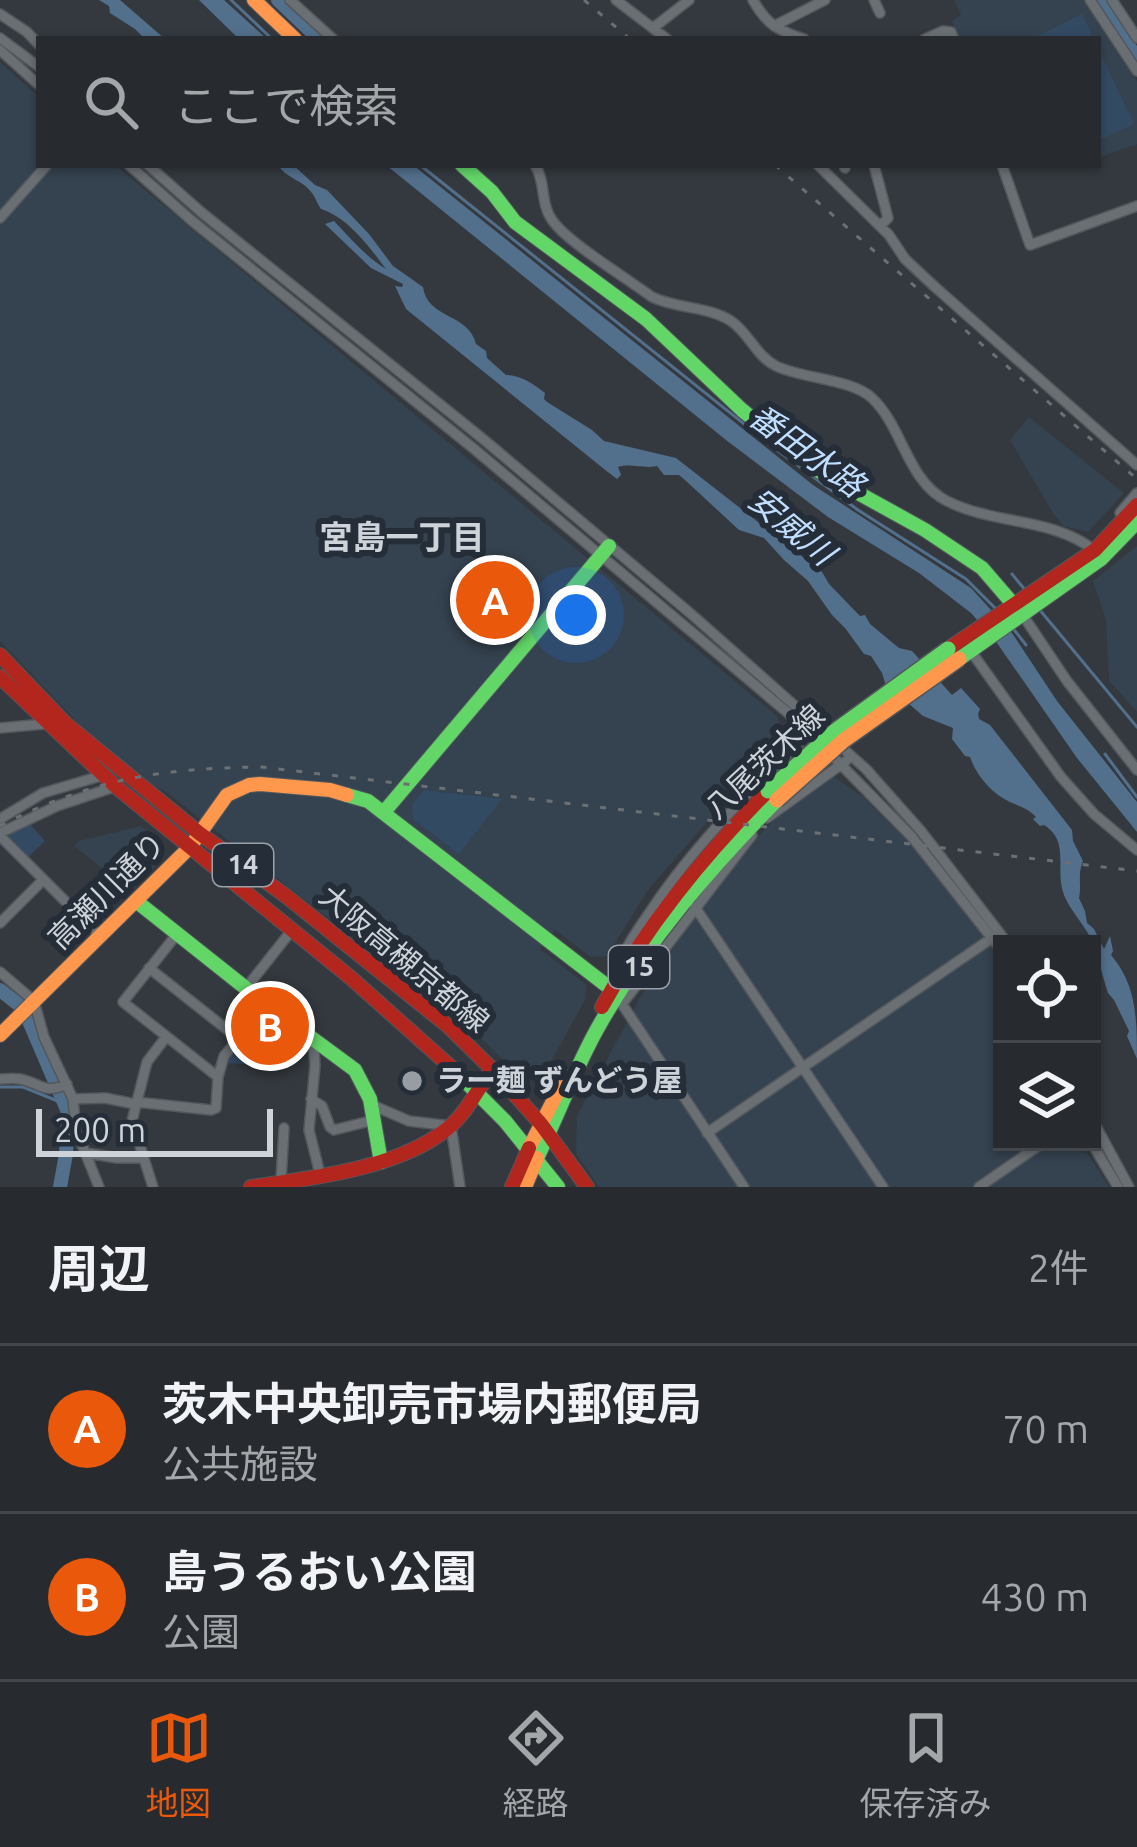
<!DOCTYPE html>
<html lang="ja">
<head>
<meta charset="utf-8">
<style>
	:root { --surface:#272b2f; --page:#33373b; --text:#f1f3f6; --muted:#a4a7aa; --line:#43474b; --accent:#ea580c }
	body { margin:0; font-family:Ubuntu,"Noto Sans JP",sans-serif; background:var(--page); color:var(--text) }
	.controls { position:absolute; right:36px; bottom:36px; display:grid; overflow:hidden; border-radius:0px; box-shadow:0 3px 9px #0004 }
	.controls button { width:108px; height:108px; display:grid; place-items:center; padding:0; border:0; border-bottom:3px solid var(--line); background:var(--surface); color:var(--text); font:60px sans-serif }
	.scale { position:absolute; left:36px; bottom:30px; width:237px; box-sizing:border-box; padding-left:12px; border:6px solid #cdd3d9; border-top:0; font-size:33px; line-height:42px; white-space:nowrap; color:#cdd3d9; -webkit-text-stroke:9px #252e38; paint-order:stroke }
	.you { position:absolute; left:576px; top:615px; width:42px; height:42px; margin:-30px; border:9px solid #fff; border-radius:50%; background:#1a73e8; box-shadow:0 0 0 18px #1a73e833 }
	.badge { display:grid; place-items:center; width:78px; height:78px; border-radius:50%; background:var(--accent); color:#fff; font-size:39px; font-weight:700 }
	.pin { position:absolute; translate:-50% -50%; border:6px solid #fff; box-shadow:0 3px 12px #0006 }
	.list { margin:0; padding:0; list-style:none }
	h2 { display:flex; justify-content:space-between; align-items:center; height:156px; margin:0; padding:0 48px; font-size:51px }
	h2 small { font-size:39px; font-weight:400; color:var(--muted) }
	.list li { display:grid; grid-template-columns:78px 1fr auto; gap:36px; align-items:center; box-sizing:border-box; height:168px; padding:0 48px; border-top:3px solid var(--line) }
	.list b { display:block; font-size:45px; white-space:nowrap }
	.list p { margin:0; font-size:39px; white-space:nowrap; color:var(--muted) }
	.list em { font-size:39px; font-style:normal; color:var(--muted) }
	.icon { flex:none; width:66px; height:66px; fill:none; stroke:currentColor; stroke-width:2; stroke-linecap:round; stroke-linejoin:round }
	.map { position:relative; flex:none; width:1137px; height:1187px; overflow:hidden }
	.search { position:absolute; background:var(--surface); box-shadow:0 3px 9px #0004; left:36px; right:36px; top:36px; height:132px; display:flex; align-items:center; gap:30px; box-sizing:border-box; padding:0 42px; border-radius:0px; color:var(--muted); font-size:45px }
	.sheet { height:492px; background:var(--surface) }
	nav { display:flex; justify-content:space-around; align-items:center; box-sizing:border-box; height:168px; border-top:3px solid var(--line); background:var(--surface); font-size:33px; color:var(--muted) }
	nav a { display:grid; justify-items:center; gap:6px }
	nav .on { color:var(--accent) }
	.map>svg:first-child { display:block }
	.built { fill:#35424f }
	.green { fill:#334a63 }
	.water { fill:#526f8c }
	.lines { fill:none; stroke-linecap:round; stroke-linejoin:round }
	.stream { stroke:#526f8c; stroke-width:3 }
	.river { stroke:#526f8c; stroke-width:14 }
	.street-casing { stroke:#52575c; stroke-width:12 }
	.fast-casing { stroke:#52575c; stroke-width:16 }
	.slow-casing { stroke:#52575c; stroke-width:16 }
	.jam-casing { stroke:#52575c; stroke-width:16 }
	.street { stroke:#6a6f74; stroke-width:9 }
	.fast { stroke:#63d668; stroke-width:14 }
	.slow { stroke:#ff974d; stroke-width:14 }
	.jam { stroke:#b3261e; stroke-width:14 }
	.rail { stroke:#6b7075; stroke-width:3; stroke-dasharray:6 12; stroke-linecap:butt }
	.fast-bridge-casing { stroke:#52575c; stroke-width:18; stroke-linecap:butt }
	.slow-bridge-casing { stroke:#52575c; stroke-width:18; stroke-linecap:butt }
	.fast-bridge { stroke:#63d668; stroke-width:15 }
	.slow-bridge { stroke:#ff974d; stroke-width:15 }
	.poi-dot { fill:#979da3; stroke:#252e38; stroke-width:4.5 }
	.labels { text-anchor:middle; stroke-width:12; stroke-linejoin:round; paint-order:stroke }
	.shield { fill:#252e38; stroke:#9ba2a9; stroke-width:3 }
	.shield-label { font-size:27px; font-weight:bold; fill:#cdd3d9 }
	.street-label { font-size:30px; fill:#cdd3d9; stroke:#252e38 }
	.poi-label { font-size:30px; font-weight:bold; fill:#cdd3d9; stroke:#252e38; text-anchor:start }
	.water-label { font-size:33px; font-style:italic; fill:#c0deff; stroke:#252e38 }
	.neighbourhood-label { font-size:33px; font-weight:bold; fill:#cdd3d9; stroke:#252e38 }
</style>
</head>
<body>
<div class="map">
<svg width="1137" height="1187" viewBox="0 0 1137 1187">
	<rect width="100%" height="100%" fill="#34393f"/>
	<!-- built -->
	<path class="built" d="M 954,0 L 1083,0 L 1137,81 L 1137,144 L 1098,158 L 1098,39 L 959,39 L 952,21 L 961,15 Z
		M 0,62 L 39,97 L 39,165 L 115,165 L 777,716 L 786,740 L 722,805 L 648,890 L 607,956 L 591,957 L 555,930 L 540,949 L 587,985 L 585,1000 L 546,1070 L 516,1074 L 476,1033 L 170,795 L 133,773 L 93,739 L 0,641 Z
		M 1029,417 L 1124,493 L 1088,532 L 1063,526 L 1053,513 L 1010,440 Z
		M 1137,546 L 1137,712 L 1109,681 L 1106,620 L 1093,581 Z
		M 833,776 L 863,797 L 919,852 L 1002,959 L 1002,1142 L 1080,1142 L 1109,1187 L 599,1187 L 576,1154 L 577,1116 L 641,996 L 702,902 L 745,849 L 779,815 L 825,779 Z
		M 141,826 L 150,833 L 146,840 L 159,862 L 131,891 L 74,846 L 79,841 Z"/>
	<!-- green -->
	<path class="green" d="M 1082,14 L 1094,39 L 1036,39 L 1035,37 Z
		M 1098,48 L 1134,124 L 1098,141 Z
		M 424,790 L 502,799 L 459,854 L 413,819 L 412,804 Z
		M 28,822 L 45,841 L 28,857 L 9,839 L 10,832 Z
		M 268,1011 L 309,1040 L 261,1047 L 262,1065 L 224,1063 L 263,1012 Z"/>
	<!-- water -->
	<path class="water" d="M 99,0 L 120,0 L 165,39 L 145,39 L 135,29 L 110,13 L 109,6 Z
		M 199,0 L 224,0 L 267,39 L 239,39 Z
		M 278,165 L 293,165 L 315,185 L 327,190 L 369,234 L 393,266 L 423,287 C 427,319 469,313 476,344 L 486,351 L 487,358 L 506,375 C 521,375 533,384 545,393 L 544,399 L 547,402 L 592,430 L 604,441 L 676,458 L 822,572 L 829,584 L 860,616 L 865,615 L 870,624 L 899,648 L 912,651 L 952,695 L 961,688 L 980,709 L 978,714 L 979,719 L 990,725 L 1072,830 L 1073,841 L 1083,861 C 1077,876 1082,884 1079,898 L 1085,911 L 1087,923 L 1094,929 L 1104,949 L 1110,936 L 1113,951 L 1111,955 C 1137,985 1137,1021 1137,1059 L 1127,1036 L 1129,1031 L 1114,1000 L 1108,993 C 1102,975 1098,954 1090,937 C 1083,923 1070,910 1064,895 C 1054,870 1071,842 1044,825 L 1040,826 L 1033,819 L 1036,817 C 1027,808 1021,807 1010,802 C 992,794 976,775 970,757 L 965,756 L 952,739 L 953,728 L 923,716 L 885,683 L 882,673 L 871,656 L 864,654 L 845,628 L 832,615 L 808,581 L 784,560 L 764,538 L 739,530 L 685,480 L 679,475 L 664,475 L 657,466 C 643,469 631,463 618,467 L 621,475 L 617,479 L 604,469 L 406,309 L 395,286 L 402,287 L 403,284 L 371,268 L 325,224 L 334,221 C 351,239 365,256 386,269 C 370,248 349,218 321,209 C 317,204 316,198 312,193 C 303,180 287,179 278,165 Z
		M 386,165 L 413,165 L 813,485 L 971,588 L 1012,633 L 1057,701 L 1137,802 L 1137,832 L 1077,758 L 997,643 L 971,613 L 919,573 L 828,517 L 726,440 Z"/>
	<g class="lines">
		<!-- stream -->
		<path class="stream" d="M 231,0 L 272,39
			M 420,165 L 773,447 L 858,510 L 966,579 L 998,611
			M 1012,574 L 1026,591
			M 1039,609 L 1137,727
			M 1012,627 L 1026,645
			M 1105,754 L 1137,797
			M 0,1087 L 23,1087 L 65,1104"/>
		<!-- river -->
		<path class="river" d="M 278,0 L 319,39
			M 1099,0 L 1137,59
			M 0,990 L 18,1004
			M 29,1021 L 68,1112 L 66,1154 L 60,1187"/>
		<defs>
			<path id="street" d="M 290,0 L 333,39
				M 616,0 L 667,39
				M 753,0 C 767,25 779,31 804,39
				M 874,0 L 880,13
				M 1090,0 L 1137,71
				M 1112,0 L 1137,38
				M 0,14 L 27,32 L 39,45
				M 774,26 L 825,0
				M 653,28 L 689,0
				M 0,38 L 39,67
				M 925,39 L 943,31 L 951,32 L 954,39
				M 0,50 L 39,85
				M 129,165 L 191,220 L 473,448 L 800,723 L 912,837 L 1002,951
				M 148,165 L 201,212 L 483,439 L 690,613 L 866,769 L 921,831 L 1008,944
				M 535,165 C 546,182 540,203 552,220 C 567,242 628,279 652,297 C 677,309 708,306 731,321 C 749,333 756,356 776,366 C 803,379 852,379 872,398 C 903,427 907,481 947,501 C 994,525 1051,517 1094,550
				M 818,165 L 889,235 L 905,259 L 935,287 L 1137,465
				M 844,165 L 845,168
				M 874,165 L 888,218 L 880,226
				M 1002,165 L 1030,245 L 1137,206
				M 0,218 L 47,165
				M 1120,513 L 1137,493
				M 1022,614 L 1067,681 L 1137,770
				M 970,650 L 1061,777 L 1094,814 L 1137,850
				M 0,728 L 44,724
				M 767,818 L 846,761
				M 0,819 L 43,793 L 104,775
				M 0,833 L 57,806 L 117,786
				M 0,836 L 100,936
				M 695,907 L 883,1187
				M 0,923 L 43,880
				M 177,934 L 123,1002 L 218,1077
				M 619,967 C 626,945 639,928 652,909 C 696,843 753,788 809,733
				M 149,968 L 239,1039
				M 0,972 L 34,1001 L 44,1037 L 73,1099 L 76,1130 L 99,1187
				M 246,988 L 292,930
				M 313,1038 L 315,1066 L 309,1130 L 320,1174
				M 0,1079 C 7,1079 13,1078 20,1079 C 41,1083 44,1095 67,1084
				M 73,1099 L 105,1098 L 135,1104
				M 311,1099 L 322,1106 L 330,1127 L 334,1130 L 374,1120
				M 136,1102 L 211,1110 L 216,1108 L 218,1077 L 224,1056 L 267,1005
				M 372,1105 L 409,1121 L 451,1126 L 460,1187
				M 1092,1119 L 1129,1187
				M 707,1133 L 995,936
				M 1091,1142 L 1118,1187
				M 86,1153 L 117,1158 L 144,1158
				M 281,1181 L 284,1128
				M 153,1187 L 132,1121 L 147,1062 L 166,1037
				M 744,1187 L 622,1004 L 752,835
				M 979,1187 L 1044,1142"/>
			<path id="fast" d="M 462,165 L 492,192 L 515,222 L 646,319 L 742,410 L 813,468 L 925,530 L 982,568 L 1019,611
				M 959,659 L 1101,559 L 1137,522
				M 347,795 L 368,801 L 611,989
				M 384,812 L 609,546
				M 136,901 L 267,1005 L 355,1070 L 370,1099 L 381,1162
				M 453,1069 L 505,1121 L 558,1187
				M 537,1158 C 559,1114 575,1067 600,1024 C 647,941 710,868 777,800"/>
			<path id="slow" d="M 254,0 L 295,39
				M 0,1035 L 190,847 L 227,795 L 249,785 L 260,784 L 330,790 L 347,795
				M 529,1148 L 566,1076
				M 525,1187 L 537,1158"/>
			<path id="jam" d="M 948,649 L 1095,550 L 1137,505
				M 0,655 L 66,724 L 199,833 L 286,896 L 448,1026 L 492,1069 L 541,1124 L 587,1187
				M 0,677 L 114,785 L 351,978 L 453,1069
				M 602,1007 C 646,926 703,857 768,791
				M 251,1187 C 312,1178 397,1169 447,1129 C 466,1114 478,1089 492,1069
				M 512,1187 L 529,1148"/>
		</defs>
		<!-- street casing -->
		<use href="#street" class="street-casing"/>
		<!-- fast casing -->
		<use href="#fast" class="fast-casing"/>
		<!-- slow casing -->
		<use href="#slow" class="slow-casing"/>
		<!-- jam casing -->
		<use href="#jam" class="jam-casing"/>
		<!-- street -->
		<use href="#street" class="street"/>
		<!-- fast -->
		<use href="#fast" class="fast"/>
		<!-- slow -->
		<use href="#slow" class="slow"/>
		<!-- jam -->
		<use href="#jam" class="jam"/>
		<!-- rail -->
		<path class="rail" d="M 584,0 L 630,39
			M 775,165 L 1137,479
			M 0,826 C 91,779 161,768 262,767 L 1137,871"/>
		<defs>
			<path id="fast-bridge" d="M 768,791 L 835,731 L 948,649"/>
			<path id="slow-bridge" d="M 777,800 L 843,741 L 959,659"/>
		</defs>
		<!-- fast-bridge casing -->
		<use href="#fast-bridge" class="fast-bridge-casing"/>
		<!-- slow-bridge casing -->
		<use href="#slow-bridge" class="slow-bridge-casing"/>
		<!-- fast-bridge -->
		<use href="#fast-bridge" class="fast-bridge"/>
		<!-- slow-bridge -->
		<use href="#slow-bridge" class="slow-bridge"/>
	</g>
	<!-- markers -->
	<circle class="poi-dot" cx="412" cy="1081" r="12"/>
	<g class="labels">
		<!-- shield labels -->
		<g class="shield">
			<rect x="213" y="844" width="60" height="42" rx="9"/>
			<rect x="609" y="946" width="60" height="42" rx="9"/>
		</g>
		<g class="shield-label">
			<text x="243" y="874">14</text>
			<text x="639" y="976">15</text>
		</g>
		<!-- street labels -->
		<g class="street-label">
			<text transform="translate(765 762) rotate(-43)" y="10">八尾茨木線</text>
			<text transform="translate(107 891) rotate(-45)" y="10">高瀬川通り</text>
			<text transform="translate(404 959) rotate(40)" y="10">大阪高槻京都線</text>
		</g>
		<!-- poi labels -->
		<g class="poi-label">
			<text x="436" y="1091">ラー麺 ずんどう屋</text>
		</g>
		<!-- water labels -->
		<g class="water-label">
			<text transform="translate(807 450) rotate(36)" y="12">番田水路</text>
			<text transform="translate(792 526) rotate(40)" y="12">安威川</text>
		</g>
		<!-- neighbourhood labels -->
		<g class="neighbourhood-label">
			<text x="402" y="549">宮島一丁目</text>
		</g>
	</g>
</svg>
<div class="controls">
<button><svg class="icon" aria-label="locate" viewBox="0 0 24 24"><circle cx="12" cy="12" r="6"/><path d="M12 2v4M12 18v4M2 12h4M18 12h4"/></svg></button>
<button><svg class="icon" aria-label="layers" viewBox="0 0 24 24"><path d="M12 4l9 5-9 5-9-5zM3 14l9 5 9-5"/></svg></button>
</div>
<div class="scale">200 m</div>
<div class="you"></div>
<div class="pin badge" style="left:495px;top:600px">A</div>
<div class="pin badge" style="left:270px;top:1026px">B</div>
<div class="search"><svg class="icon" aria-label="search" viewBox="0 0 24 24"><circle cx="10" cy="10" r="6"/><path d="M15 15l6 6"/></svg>ここで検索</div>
</div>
<section class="sheet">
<h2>周辺<small>2件</small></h2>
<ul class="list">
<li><span class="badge">A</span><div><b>茨木中央卸売市場内郵便局</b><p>公共施設</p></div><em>70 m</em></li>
<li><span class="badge">B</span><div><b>島うるおい公園</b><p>公園</p></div><em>430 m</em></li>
</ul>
</section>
<nav>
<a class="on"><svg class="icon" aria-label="map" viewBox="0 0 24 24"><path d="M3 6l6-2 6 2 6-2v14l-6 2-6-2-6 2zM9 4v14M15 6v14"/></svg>地図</a>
<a><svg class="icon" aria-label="directions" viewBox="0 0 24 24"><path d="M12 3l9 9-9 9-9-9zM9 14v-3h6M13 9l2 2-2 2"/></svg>経路</a>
<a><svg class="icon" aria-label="saved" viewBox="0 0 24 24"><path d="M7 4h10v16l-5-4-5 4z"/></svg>保存済み</a>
</nav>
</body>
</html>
